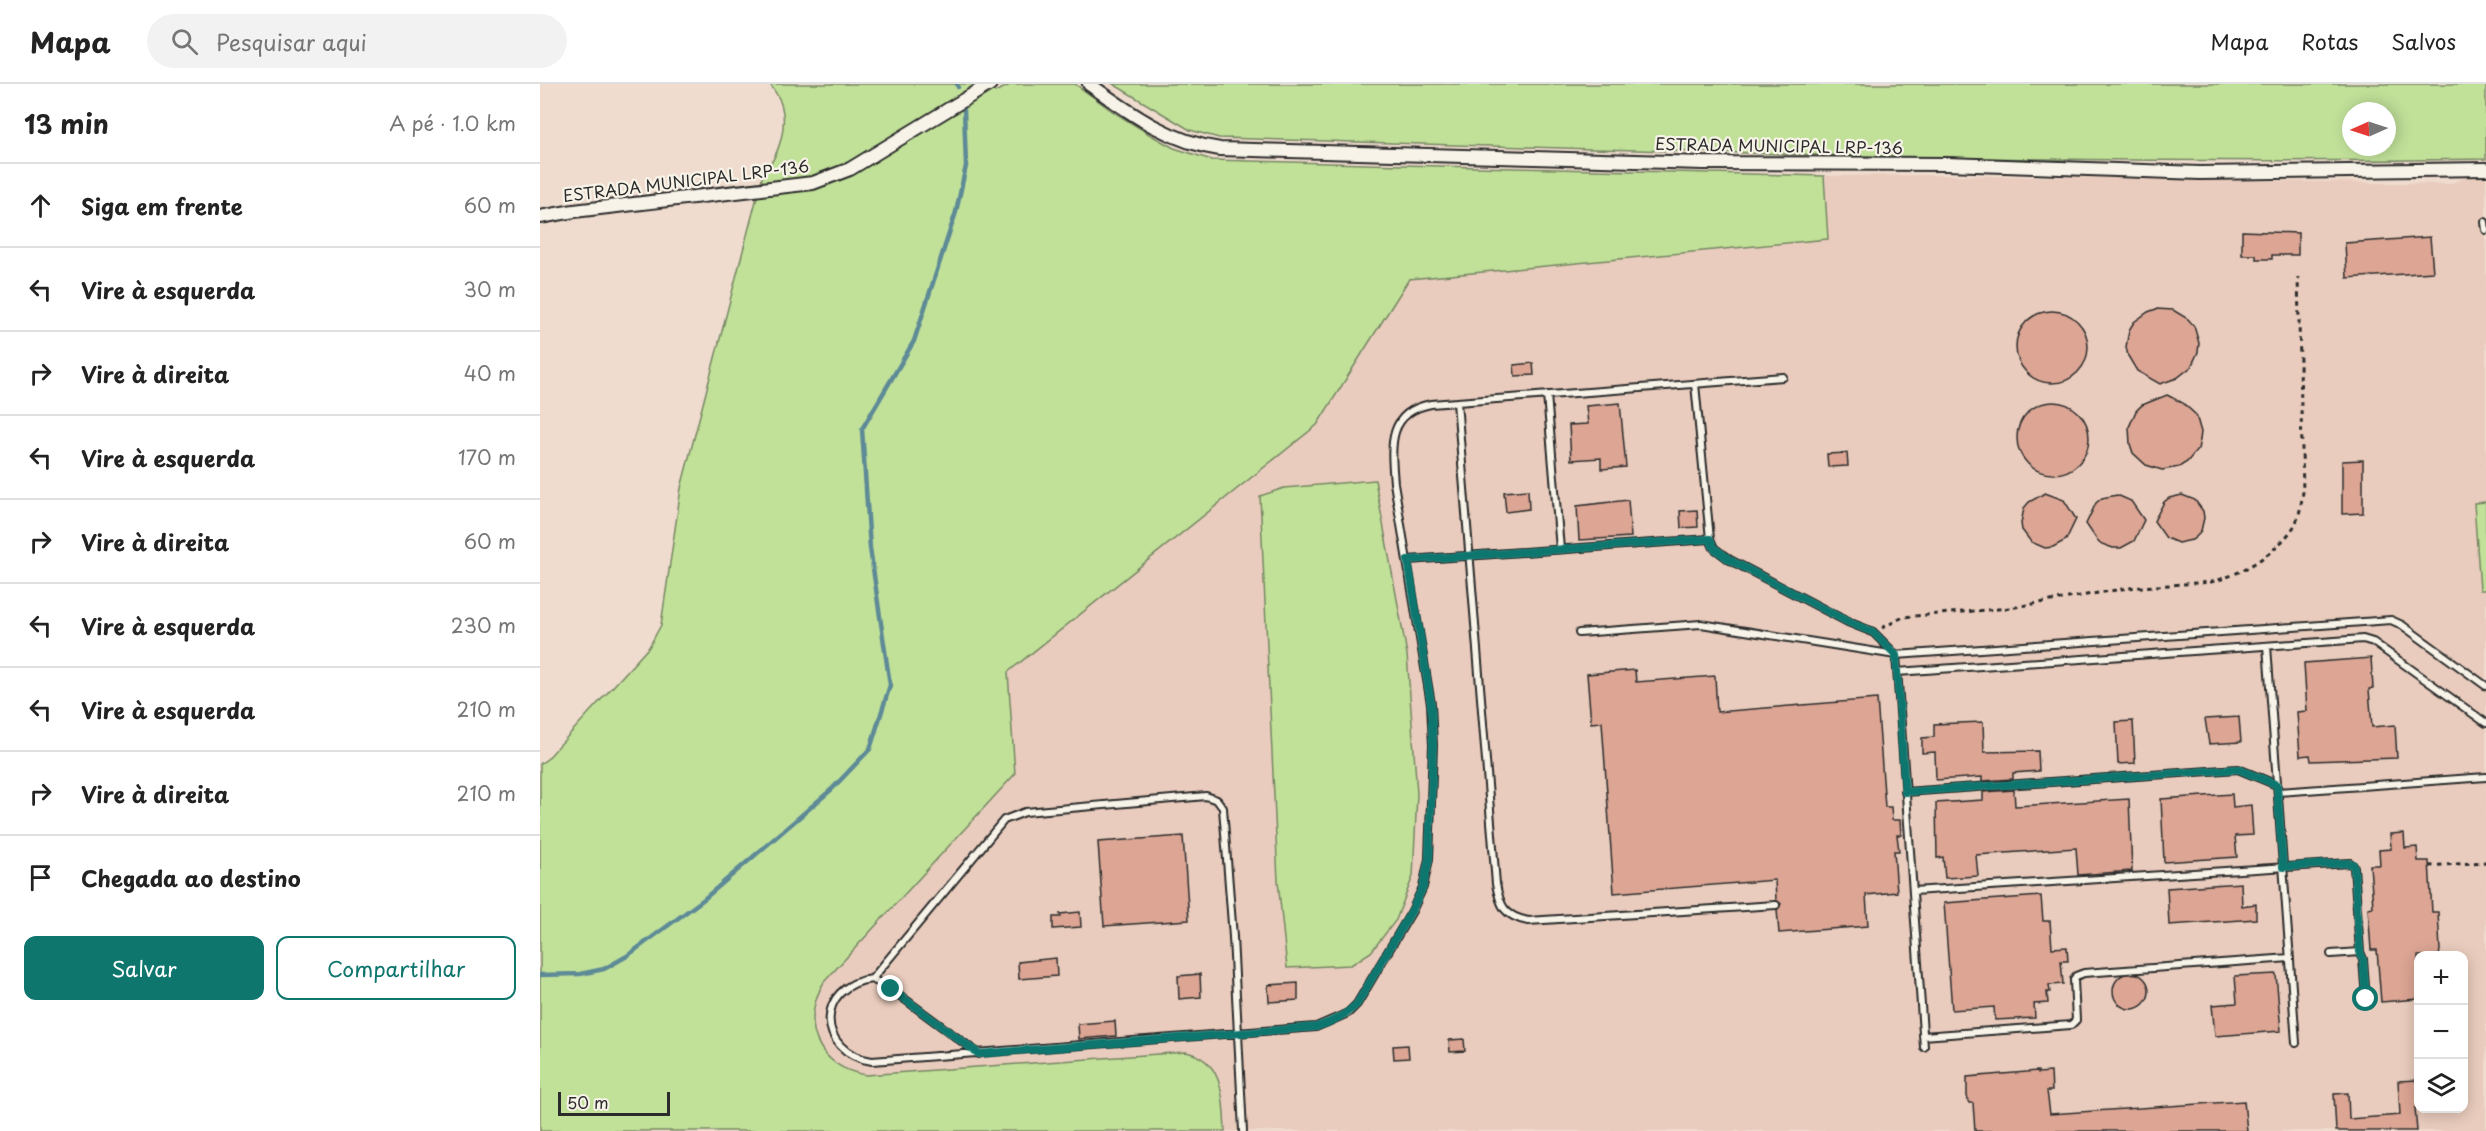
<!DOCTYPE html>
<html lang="pt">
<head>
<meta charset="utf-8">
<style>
	:root { --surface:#fff; --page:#f2f2f2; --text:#222; --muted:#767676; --line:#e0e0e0; --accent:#0f766e }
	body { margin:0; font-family:"Playpen Sans",sans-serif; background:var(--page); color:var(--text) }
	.controls { position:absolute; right:18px; bottom:18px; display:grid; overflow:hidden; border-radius:12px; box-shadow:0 3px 15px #0003 }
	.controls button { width:54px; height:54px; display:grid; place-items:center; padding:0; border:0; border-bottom:2px solid var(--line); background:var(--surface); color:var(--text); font:30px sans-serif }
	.compass { position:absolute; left:1802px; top:18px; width:54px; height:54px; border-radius:50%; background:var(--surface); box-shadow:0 3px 15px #0003; rotate:267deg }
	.scale { position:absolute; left:18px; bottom:15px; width:112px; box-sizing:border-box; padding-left:6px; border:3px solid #2b2b2b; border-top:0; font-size:16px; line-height:21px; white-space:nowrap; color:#2b2b2b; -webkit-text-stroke:4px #f7f3e8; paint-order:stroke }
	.stop { position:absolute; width:18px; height:18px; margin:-14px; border:4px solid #0f766e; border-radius:50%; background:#fff }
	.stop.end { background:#0f766e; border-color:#fff; box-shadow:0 2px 6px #0008 }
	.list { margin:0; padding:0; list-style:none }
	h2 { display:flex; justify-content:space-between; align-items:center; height:78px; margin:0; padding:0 24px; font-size:26px }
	h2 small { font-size:20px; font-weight:400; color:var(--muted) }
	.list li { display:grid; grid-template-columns:39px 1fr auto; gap:18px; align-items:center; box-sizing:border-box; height:84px; padding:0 24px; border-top:2px solid var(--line) }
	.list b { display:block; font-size:22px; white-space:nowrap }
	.list em { font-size:20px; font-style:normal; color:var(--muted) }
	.actions { display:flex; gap:12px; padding:18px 24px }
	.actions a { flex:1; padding:14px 0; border:2px solid var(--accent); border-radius:12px; text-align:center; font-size:21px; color:var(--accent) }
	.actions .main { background:var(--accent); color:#fff }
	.icon { flex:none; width:33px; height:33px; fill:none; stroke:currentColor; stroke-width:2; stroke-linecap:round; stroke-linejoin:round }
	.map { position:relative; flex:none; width:1946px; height:1047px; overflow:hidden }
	header { display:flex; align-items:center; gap:36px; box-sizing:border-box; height:84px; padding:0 30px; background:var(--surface); border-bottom:2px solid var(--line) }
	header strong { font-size:28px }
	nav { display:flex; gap:33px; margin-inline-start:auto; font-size:21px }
	.search { width:420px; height:54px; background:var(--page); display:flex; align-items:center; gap:15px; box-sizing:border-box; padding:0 21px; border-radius:33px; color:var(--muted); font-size:22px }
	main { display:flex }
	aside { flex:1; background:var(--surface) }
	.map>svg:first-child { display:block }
	.built { fill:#e9ccbd; fill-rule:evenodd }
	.green { fill:#c1e199; stroke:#768662; stroke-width:1.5; fill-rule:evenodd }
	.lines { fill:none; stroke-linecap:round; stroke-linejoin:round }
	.stream { stroke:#5d8a96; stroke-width:4.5 }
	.building { fill:#dca594; stroke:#2b2b2b; stroke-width:1.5 }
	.service-casing { stroke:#2b2b2b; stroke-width:10 }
	.minor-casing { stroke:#2b2b2b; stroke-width:16 }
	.path { stroke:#2b2b2b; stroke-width:3; stroke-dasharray:4.5 4.5; stroke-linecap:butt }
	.service { stroke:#f7f3e8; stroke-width:6 }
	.minor { stroke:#f7f3e8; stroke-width:12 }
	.route { stroke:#0f766e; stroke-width:8 }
	.labels { text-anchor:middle; stroke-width:4.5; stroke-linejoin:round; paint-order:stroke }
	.street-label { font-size:16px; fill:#2b2b2b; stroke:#f7f3e8 }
</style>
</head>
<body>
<header>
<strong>Mapa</strong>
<div class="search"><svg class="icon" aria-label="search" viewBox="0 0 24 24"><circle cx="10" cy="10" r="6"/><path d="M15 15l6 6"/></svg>Pesquisar aqui</div>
<nav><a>Mapa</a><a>Rotas</a><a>Salvos</a></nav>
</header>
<main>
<aside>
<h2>13 min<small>A pé · 1.0 km</small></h2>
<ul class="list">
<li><svg class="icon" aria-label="ahead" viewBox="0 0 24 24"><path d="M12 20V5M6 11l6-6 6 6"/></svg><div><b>Siga em frente</b></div><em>60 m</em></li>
<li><svg class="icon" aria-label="left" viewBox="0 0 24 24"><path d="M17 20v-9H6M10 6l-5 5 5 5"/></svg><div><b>Vire à esquerda</b></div><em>30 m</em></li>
<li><svg class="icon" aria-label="right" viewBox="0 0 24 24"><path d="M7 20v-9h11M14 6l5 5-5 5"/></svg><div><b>Vire à direita</b></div><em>40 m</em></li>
<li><svg class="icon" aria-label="left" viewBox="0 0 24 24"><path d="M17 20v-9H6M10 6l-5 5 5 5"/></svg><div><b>Vire à esquerda</b></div><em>170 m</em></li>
<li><svg class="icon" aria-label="right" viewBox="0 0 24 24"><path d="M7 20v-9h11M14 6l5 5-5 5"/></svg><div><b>Vire à direita</b></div><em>60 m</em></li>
<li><svg class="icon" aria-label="left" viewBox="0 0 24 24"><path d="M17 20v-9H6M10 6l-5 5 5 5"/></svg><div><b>Vire à esquerda</b></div><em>230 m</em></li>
<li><svg class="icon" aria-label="left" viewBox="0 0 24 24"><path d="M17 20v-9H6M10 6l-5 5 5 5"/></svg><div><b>Vire à esquerda</b></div><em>210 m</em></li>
<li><svg class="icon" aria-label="right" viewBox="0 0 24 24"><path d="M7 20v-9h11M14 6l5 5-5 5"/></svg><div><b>Vire à direita</b></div><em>210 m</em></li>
<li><svg class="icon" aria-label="arrive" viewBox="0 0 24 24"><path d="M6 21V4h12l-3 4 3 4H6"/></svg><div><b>Chegada ao destino</b></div></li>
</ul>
<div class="actions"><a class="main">Salvar</a><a>Compartilhar</a></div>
</aside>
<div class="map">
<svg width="1946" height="1047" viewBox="0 0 1946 1047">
	<rect width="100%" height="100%" fill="#efdccf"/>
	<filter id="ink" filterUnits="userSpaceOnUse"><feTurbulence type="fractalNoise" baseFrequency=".0167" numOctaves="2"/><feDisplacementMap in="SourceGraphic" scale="12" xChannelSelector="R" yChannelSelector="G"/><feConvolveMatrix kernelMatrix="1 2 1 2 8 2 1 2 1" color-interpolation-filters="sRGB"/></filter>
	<g filter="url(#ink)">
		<!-- built -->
		<path class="built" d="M 1410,91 L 1909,100 L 1925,94 L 1946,93 L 1946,418 L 1934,419 L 1940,506 L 1946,506 L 1946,1047 L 685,1047 L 682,1004 L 657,970 L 646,968 L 326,991 L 302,985 L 287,972 L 279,962 L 272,938 L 273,923 L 284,899 L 475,690 L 468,588 L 777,341 L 869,195 L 1287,155 L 1284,92 ZM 1878,872 L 1924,872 L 1924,1024 L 1878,1024 Z"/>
		<!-- green -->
		<path class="green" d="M 230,0 L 451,0 L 455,8 L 472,0 L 535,0 L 575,29 L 609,50 L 634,64 L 672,76 L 1284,92 L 1288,155 L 869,195 L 777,341 L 468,588 L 475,690 L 284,898 C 259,940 278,984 326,991 L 646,968 C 684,976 683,1015 685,1047 L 0,1047 L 0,680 L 7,675 L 109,563 L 121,541 L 141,404 L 223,90 C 239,72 249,41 240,17 C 238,11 233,5 230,0 Z
			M 573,0 L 1946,0 L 1946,75 C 1524,82 1101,66 679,54 L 650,46 ZM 1811,27 L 1847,27 L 1847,63 L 1811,63 Z
			M 835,396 L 867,570 L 877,710 L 873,792 L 856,836 L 831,868 L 811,881 L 747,884 L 738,797 L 720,412 L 744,404 Z
			M 1946,418 L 1946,506 L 1940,506 L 1934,419 Z"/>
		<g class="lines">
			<!-- stream -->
			<path class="stream" d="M 417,0 L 418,3
				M 0,891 L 40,890 L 64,885 L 87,872 L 164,815 L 292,705 L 330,665 L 350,601 L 330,464 L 322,345 L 374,257 L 416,128 L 426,82 L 424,25"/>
		</g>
		<!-- building -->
		<path class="building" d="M 1702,147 L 1758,149 L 1758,171 L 1732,171 L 1732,175 L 1716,175 L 1716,171 L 1702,171 Z
			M 1890,153 L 1893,188 L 1807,194 L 1805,159 Z
			M 1616,225 L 1633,226 L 1648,235 L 1654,242 L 1659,259 L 1658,268 L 1651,283 L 1637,294 L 1620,300 L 1597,287 L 1588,272 L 1586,263 L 1589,246 L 1594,238 L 1608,228 Z
			M1476 263a36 36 0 1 1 72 0a36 36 0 1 1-72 0Z
			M 993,279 L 994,291 L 975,292 L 974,281 Z
			M 1627,311 L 1643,319 L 1656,331 L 1661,348 L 1660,356 L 1658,365 L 1647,378 L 1639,383 L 1622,386 L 1606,381 L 1593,369 L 1590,360 L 1589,343 L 1596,327 L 1602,321 Z
			M1477 354a36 36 0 1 1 72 0a36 36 0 1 1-72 0Z
			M 1080,319 L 1086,383 L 1061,385 L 1061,374 L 1031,376 L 1029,341 L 1048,340 L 1046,322 Z
			M 1307,369 L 1308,382 L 1288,383 L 1287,370 Z
			M 1823,376 L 1823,429 L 1802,430 L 1802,377 Z
			M 988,406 L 989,425 L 966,428 L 964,408 Z
			M 1505,409 L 1524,416 L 1536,435 L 1526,456 L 1513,463 L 1505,464 L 1491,458 L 1482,446 L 1481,439 L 1484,424 L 1489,418 Z
			M 1577,411 L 1591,417 L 1604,436 L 1594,457 L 1581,464 L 1573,464 L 1559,459 L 1546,440 L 1556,419 L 1562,414 Z
			M 1642,411 L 1655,416 L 1663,427 L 1664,434 L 1661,447 L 1657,452 L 1652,456 L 1638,459 L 1626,454 L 1614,437 L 1624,418 L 1629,414 Z
			M 1088,416 L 1091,453 L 1039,456 L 1037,422 Z
			M 1157,426 L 1158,443 L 1141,444 L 1140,427 Z
			M 1831,574 L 1833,604 L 1829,605 L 1832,643 L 1855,641 L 1857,674 L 1771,677 L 1770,671 L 1760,672 L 1757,628 L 1767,627 L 1764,579 Z
			M 1095,586 L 1096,598 L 1175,592 L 1177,628 L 1337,615 L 1345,723 L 1351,723 L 1352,736 L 1360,736 L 1361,751 L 1357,751 L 1359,767 L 1354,767 L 1357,808 L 1326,811 L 1328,842 L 1239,849 L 1237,826 L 1241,820 L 1236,816 L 1235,796 L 1074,809 L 1062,638 L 1051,639 L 1047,590 Z
			M 1699,633 L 1701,658 L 1669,660 L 1665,635 Z
			M 1593,637 L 1595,679 L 1578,680 L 1576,638 Z
			M 1443,638 L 1444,668 L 1498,667 L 1499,687 L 1473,689 L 1473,695 L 1442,697 L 1442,693 L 1396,696 L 1395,668 L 1382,669 L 1382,654 L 1394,653 L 1394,640 Z
			M 1474,706 L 1475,722 L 1589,715 L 1592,787 L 1538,791 L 1536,764 L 1436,771 L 1438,792 L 1405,794 L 1403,773 L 1397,774 L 1396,719 L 1443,716 L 1443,708 Z
			M 1692,710 L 1693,723 L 1711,721 L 1713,751 L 1695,752 L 1697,773 L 1624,778 L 1621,715 Z
			M 1864,749 L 1865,764 L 1877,763 L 1878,777 L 1889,777 L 1892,828 L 1898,828 L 1900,866 L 1899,872 L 1878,872 L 1878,915 L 1841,918 L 1837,866 L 1831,866 L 1828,824 L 1833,823 L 1830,781 L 1840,781 L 1839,766 L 1851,765 L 1850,750 Z
			M 643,752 L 649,836 L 564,842 L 558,758 Z
			M 1701,799 L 1702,822 L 1716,820 L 1716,835 L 1629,841 L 1627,804 Z
			M 1501,812 L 1503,837 L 1510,837 L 1512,864 L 1527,863 L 1528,877 L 1521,877 L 1523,900 L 1509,901 L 1510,908 L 1507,908 L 1508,919 L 1494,920 L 1495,934 L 1455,936 L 1454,923 L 1412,926 L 1404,819 Z
			M 540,828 L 541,843 L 513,845 L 513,833 L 521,833 L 520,830 Z
			M 516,874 L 517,892 L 479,895 L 478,878 Z
			M1573 907a18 18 0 1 1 36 0a18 18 0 1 1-36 0Z
			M 660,890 L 661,913 L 639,915 L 638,892 Z
			M 1736,890 L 1741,947 L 1675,952 L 1672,921 L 1697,919 L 1695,892 Z
			M 758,899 L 758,916 L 729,918 L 728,901 Z
			M 575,937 L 576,952 L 539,955 L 538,940 Z
			M 924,955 L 925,967 L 910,968 L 909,956 Z
			M 868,961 L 869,974 L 854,975 L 853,962 Z
			M 1498,987 L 1498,989 L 1511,988 L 1512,1007 L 1507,1007 L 1510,1030 L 1704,1017 L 1707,1047 L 1435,1047 L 1433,1019 L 1429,1019 L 1427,1012 L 1427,993 Z
			M 1878,996 L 1878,1023 L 1875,1024 L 1877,1047 L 1796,1047 L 1794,1010 L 1808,1009 L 1809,1035 L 1860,1031 L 1858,997 Z"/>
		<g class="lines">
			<defs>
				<path id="service" d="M 1945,138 L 1946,146
					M 1155,300 L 1170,455 L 1174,464 L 1190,476 L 1308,538 L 1333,548 L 1356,571 L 1384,963
					M 1007,311 L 1020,465
					M 917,318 L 956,800 C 960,822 964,832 988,837 L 1236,821
					M 868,476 L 1170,455
					M 1039,549 L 1161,540 L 1356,571 L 1851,536 L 1862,541 L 1946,602
					M 1727,562 L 1756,959
					M 1357,588 L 1823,555 L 1833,558 L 1946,639
					M 1365,708 L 1698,685 L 1737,701
					M 1738,708 L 1946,693
					M 1373,807 L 1810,779 L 1814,783 L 1820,868 L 1823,875 L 1826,915
					M 1791,870 L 1820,868
					M 332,895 L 464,736 L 485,728 L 666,712 L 677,716 L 683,724 L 693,853 L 703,1047
					M 1383,952 L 1531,941 L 1536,936 L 1534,896 L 1536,892 L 1544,889 L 1750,874
					M 439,970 L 351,905 L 332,895 C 275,901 276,969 332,977 L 776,943 L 808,929 L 817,920 L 872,827 L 883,803 L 889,775 L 893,661 L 891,620 L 854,399 C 851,362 847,328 891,320 L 1243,293"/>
				<path id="minor" d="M 549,0 C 590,29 629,58 680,65 L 1163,79 L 1407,80 L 1660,89 L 1946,85
					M 0,133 L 34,127 L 273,99 L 310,85 L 450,0"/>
			</defs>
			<!-- service casing -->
			<use href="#service" class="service-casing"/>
			<!-- minor casing -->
			<use href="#minor" class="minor-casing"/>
			<!-- path -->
			<path class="path" d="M 1342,544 L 1363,533 L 1470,524 L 1588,504 L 1671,498 C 1701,491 1736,469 1753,444 C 1760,433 1761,420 1763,408 L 1758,193
				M 1889,782 L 1946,778"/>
			<!-- service -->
			<use href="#service" class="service"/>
			<!-- minor -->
			<use href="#minor" class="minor"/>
		</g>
	</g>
	<g class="lines" filter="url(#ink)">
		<!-- route -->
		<path class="route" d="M 351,905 L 439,970 L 776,943 C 792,938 805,932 817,920 L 872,826 L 883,803 L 889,775 L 893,661 L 891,620 L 868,476 L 1170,455 L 1174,464 L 1190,476 L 1308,538 L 1333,548 L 1356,571 L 1365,708 L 1698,685 L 1737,701 L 1743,783 L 1807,779 L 1813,780 L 1814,783 L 1820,868 L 1823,875 L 1826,915"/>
	</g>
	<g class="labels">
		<!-- street labels -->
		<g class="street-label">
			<text transform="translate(1239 62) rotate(1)" y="6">ESTRADA MUNICIPAL LRP-136</text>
			<text transform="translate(146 97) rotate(-7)" y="6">ESTRADA MUNICIPAL LRP-136</text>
		</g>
	</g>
</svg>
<div class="controls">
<button>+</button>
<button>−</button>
<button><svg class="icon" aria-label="layers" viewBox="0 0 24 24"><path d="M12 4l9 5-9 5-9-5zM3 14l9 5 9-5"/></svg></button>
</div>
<svg class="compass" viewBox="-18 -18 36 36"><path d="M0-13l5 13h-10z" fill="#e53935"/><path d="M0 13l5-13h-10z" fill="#767676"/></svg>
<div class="scale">50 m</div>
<div class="stop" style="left:1826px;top:915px"></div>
<div class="stop end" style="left:351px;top:905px"></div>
</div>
</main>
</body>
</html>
